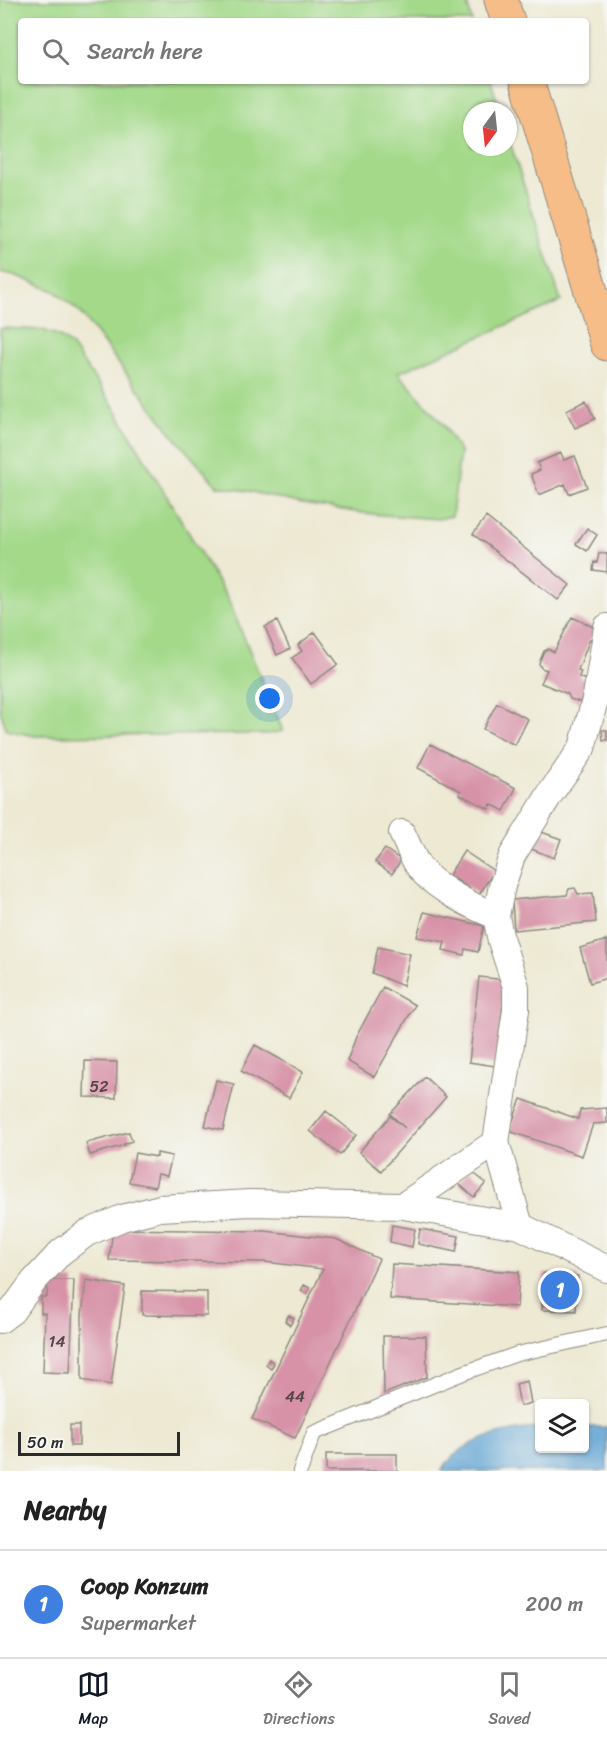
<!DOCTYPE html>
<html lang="en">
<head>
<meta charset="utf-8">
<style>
	:root { --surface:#fff; --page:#f2f2f2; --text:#222; --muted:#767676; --line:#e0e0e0; --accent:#111827 }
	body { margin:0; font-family:Sriracha,sans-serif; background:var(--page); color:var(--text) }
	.controls { position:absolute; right:18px; bottom:18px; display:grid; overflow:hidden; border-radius:6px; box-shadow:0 2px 4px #0004 }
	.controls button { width:54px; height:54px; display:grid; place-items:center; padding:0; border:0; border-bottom:2px solid var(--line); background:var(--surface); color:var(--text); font:30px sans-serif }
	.compass { position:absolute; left:463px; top:102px; width:54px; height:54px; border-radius:50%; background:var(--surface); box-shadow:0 2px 4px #0004; rotate:195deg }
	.scale { position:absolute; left:18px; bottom:15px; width:162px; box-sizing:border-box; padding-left:6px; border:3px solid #2b2b2b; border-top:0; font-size:16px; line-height:21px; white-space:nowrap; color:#2b2b2b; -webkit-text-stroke:4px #f6f6f2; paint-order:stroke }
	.you { position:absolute; left:270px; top:699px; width:21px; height:21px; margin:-15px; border:4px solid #fff; border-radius:50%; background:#1a73e8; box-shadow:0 0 0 9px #1a73e833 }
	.badge { display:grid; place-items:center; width:39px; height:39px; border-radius:50%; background:var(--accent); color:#fff; font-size:20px; font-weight:700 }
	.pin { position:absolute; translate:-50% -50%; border:3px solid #fff; box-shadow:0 2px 6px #0006 }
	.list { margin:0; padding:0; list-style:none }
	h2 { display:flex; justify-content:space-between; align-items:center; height:78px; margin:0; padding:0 24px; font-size:26px }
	h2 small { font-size:20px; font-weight:400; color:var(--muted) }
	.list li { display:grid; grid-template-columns:39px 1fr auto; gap:18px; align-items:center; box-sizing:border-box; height:108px; padding:0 24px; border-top:2px solid var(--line) }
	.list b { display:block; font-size:22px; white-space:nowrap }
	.list p { margin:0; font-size:20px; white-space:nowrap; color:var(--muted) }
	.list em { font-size:20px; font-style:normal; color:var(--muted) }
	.icon { flex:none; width:33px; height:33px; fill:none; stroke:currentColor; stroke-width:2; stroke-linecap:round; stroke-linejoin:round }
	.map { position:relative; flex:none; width:607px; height:1471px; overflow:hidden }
	.search { position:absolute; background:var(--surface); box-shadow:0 2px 4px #0004; left:18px; right:18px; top:18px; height:66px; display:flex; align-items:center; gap:15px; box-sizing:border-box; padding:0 21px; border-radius:6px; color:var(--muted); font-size:22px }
	.sheet { height:186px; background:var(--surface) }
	nav { display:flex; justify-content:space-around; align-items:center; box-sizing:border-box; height:84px; border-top:2px solid var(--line); background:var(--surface); font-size:16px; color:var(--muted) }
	nav a { display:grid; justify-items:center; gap:3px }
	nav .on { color:var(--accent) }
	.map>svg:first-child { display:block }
	.green { fill:#a3d989; stroke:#67825a; stroke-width:1.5 }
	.water { fill:#5da2d2; stroke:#44667e; stroke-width:1.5 }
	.building { fill:#d792a7 }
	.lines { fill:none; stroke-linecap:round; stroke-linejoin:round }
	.lane-casing { stroke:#8c8a7f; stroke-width:16 }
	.street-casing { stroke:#8c8a7f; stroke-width:28 }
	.primary-casing { stroke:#8c8a7f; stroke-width:35 }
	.lane { stroke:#fff; stroke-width:14 }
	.street { stroke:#fff; stroke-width:26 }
	.primary { stroke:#f7bd88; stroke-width:33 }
	.labels { text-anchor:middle; stroke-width:4.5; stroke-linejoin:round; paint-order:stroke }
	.number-label { font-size:16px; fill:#56454a }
</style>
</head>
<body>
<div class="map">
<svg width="607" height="1471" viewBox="0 0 607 1471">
	<rect width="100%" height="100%" fill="#f6f6f2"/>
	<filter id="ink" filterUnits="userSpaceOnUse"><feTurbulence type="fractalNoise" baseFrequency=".0167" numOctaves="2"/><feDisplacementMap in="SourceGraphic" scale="12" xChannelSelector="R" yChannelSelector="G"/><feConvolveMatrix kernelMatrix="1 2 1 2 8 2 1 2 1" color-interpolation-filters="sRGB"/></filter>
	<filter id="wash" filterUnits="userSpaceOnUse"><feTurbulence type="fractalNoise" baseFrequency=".008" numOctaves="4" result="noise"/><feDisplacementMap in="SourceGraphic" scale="24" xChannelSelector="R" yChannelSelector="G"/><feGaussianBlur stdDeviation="1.35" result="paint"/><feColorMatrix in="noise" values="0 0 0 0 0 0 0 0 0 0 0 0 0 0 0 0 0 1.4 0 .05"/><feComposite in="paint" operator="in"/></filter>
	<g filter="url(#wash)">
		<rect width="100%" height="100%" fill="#ede9d3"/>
		<!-- green -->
		<path class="green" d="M 0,0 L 466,0 L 472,21 L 21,21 L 21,81 L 491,81 L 500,111 L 472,111 L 472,147 L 508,147 L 508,136 L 561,301 L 398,373 L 443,424 L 460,452 L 452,516 L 439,519 L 370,514 L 303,504 L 248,491 L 217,486 L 171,433 L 80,312 L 54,291 L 14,275 L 0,272 Z
			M 0,328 L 42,330 L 57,335 L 71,345 L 112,404 L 228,599 L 283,731 L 268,734 L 35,736 L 6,730 L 0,710 Z"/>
		<!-- water -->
		<path class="water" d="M 585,1427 L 607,1427 L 607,1471 L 441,1471 C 461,1439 505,1430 539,1428 L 540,1448 L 584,1448 Z"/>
		<g id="blocks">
			<!-- building -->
			<path class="building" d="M 586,401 L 595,419 L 575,428 L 566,410 Z
				M 561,453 L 564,460 L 575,456 L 587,487 L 569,494 L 565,484 L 539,495 L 531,474 L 540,470 L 537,463 Z
				M 486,517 L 570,585 L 558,600 L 473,534 Z
				M 587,528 L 597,535 L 587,551 L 576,544 Z
				M 599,553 L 607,554 L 607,572 L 593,570 L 594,562 L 597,563 Z
				M 572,617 L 600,630 L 597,641 L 590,639 L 578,670 L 581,671 L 579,677 L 588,681 L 580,702 L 570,699 L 568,694 L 541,683 L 547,670 L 541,668 L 539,663 L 544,651 L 548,649 L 554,652 Z
				M 277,621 L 290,649 L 277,655 L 265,627 Z
				M 315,632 L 338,664 L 311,684 L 292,658 L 302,651 L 298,645 Z
				M 497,703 L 528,719 L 515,745 L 483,729 Z
				M 602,730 L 607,730 L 607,740 L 603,741 Z
				M 430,744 L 516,788 L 504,811 L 491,804 L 489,809 L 459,794 L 461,791 L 418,768 Z
				M 536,830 L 561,839 L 554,858 L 529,848 Z
				M 385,849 L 401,860 L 392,874 L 375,862 Z
				M 464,851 L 494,871 L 479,895 L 449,875 Z
				M 575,888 L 578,894 L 593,893 L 596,922 L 514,930 L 512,900 L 567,895 L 569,889 Z
				M 424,912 L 484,926 L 478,952 L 465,949 L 464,955 L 443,950 L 445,942 L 417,937 Z
				M 607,940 L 607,978 L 590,983 L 580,948 Z
				M 378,947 L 410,954 L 403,986 L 372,973 Z
				M 479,977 L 506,980 L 495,1066 L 469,1062 Z
				M 383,987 L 415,1005 L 374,1077 L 347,1061 L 356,1037 Z
				M 255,1045 L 303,1072 L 289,1098 L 241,1071 Z
				M 85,1061 L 117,1062 L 116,1098 L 84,1097 Z
				M 425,1077 L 446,1097 L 381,1171 L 359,1152 L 390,1116 L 405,1128 L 390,1114 Z
				M 216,1080 L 234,1084 L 223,1130 L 205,1126 Z
				M 521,1099 L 578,1119 L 580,1110 L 607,1108 L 607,1123 L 593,1124 L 582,1156 L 509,1131 Z
				M 326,1111 L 356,1135 L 340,1155 L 310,1131 Z
				M 129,1132 L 132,1141 L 124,1144 L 125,1145 L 90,1155 L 86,1143 Z
				M 135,1153 L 157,1157 L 157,1153 L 172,1156 L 167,1176 L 158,1174 L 155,1187 L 129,1182 Z
				M 470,1170 L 486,1183 L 474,1197 L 459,1184 Z
				M 392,1225 L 415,1229 L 412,1247 L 390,1242 Z
				M 113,1229 L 265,1231 L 336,1239 L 379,1259 L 295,1438 L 252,1419 L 323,1269 L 265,1262 L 109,1260 Z
				M 420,1229 L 459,1236 L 456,1252 L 418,1244 Z
				M 392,1264 L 519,1272 L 517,1307 L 390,1299 Z
				M 544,1273 L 578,1276 L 576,1311 L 542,1310 Z
				M 47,1280 L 74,1280 L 70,1373 L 43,1372 L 45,1313 L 41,1313 L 41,1297 L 47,1297 Z
				M 86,1280 L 125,1286 L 111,1385 L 82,1380 L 82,1315 Z
				M 304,1285 L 310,1288 L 307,1294 L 301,1291 Z
				M 142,1291 L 207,1292 L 207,1316 L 142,1315 Z
				M 289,1315 L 294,1318 L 290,1325 L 285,1321 Z
				M 383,1336 L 426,1336 L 427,1377 L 384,1394 Z
				M 269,1359 L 274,1363 L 271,1369 L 266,1365 Z
				M 527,1381 L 531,1403 L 520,1406 L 516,1384 Z
				M 70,1425 L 79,1425 L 79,1446 L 70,1446 Z
				M 326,1454 L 397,1454 L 397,1471 L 326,1471 Z"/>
		</g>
	</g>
	<g filter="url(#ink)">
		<use href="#blocks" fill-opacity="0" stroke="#8c8a7f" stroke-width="1.5"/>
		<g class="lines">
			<defs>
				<path id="lane" d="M 300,1471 L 314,1433 L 463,1373 L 517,1354 L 607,1334"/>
				<path id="street" d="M 402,833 C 407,843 411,854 417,864 C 431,886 471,906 496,916
					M 403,1206 L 496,1142
					M 520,1226 L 496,1142 L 516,1010 L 516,987 L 501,941 L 496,916 L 502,886 L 512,856 L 550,794 L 582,748 L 596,696 L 607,627
					M 0,1320 L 12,1311 L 34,1281 L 61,1252 L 87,1233 L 122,1218 L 160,1208 L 250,1203 L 403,1206 L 520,1226 L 607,1269"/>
				<path id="primary" d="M 501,0 L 508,21
					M 527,81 L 607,344"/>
			</defs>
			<!-- lane casing -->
			<use href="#lane" class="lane-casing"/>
			<!-- street casing -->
			<use href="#street" class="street-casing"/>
			<!-- primary casing -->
			<use href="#primary" class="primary-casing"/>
			<!-- lane -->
			<use href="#lane" class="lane"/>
			<!-- street -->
			<use href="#street" class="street"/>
			<!-- primary -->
			<use href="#primary" class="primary"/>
		</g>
	</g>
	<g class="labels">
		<!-- number labels -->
		<g class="number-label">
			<text x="99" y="1092">52</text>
			<text x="57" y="1347">14</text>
			<text x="295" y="1402">44</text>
		</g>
	</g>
</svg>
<div class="controls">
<button><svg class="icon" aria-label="layers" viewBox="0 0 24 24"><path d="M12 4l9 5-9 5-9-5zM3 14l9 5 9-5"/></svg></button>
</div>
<svg class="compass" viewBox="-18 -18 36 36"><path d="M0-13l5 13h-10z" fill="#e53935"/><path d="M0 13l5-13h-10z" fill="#767676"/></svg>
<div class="scale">50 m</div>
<div class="you"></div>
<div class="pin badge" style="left:560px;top:1290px;background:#3f7fe0">1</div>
<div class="search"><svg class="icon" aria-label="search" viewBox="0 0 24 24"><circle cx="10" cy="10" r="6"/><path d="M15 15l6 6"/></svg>Search here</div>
</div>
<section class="sheet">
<h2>Nearby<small></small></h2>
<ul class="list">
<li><span class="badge" style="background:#3f7fe0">1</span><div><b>Coop Konzum</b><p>Supermarket</p></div><em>200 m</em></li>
</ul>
</section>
<nav>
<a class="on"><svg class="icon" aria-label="map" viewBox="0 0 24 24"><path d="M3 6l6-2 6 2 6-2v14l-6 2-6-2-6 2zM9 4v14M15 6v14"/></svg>Map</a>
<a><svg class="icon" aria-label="directions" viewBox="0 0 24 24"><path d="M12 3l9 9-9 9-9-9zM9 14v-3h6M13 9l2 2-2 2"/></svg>Directions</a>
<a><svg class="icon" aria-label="saved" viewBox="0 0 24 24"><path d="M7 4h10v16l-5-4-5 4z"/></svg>Saved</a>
</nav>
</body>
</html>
